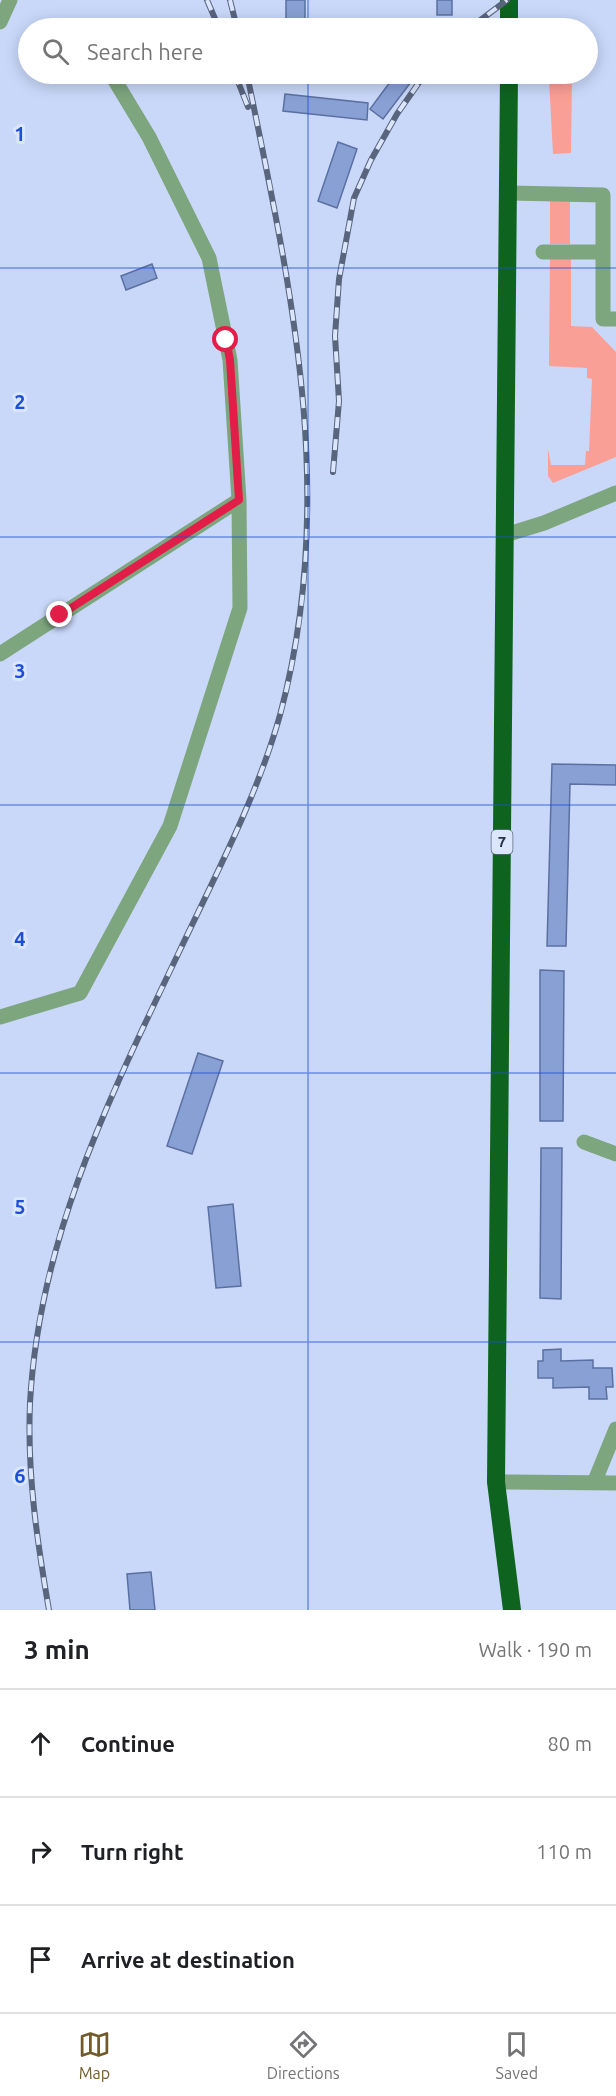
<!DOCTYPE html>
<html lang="en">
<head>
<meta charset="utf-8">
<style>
	:root { --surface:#fff; --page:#f6f6f6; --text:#202124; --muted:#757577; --line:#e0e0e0; --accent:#715b2b }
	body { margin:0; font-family:Ubuntu,sans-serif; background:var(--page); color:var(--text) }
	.stop { position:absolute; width:18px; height:18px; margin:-14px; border:4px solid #e11d48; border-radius:50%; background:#fff }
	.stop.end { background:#e11d48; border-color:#fff; box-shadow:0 2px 6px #0008 }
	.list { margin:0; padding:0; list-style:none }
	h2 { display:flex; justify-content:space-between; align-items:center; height:78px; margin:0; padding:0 24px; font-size:26px }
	h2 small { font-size:20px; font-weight:400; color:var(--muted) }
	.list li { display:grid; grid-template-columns:39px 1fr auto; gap:18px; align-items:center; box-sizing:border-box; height:108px; padding:0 24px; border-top:2px solid var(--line) }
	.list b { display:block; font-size:22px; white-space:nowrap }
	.list em { font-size:20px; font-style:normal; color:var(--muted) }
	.icon { flex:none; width:33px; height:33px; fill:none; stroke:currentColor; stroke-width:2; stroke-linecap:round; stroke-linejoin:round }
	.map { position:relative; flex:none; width:616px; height:1610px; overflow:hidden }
	.search { position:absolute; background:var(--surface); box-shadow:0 3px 15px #0003; left:18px; right:18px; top:18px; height:66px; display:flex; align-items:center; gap:15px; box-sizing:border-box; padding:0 21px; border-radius:33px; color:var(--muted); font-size:22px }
	.sheet { height:402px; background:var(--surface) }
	nav { display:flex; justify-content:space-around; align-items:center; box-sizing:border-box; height:84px; border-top:2px solid var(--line); background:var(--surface); font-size:16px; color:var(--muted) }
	nav a { display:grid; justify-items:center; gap:3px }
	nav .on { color:var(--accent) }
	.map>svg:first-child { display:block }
	.green { fill:#fa9f96 }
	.building { fill:#89a0d4; stroke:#5b70a1; stroke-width:1.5 }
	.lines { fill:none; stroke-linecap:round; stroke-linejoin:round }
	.minor { stroke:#7da57e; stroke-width:15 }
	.highway { stroke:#0e641f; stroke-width:18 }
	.rail-casing { stroke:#59647d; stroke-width:6 }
	.rail { stroke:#dbe6fc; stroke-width:4; stroke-dasharray:11; stroke-linecap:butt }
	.route { stroke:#e11d48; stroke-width:8 }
	.grid { fill:none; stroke:#1d4ed8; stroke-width:1.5; stroke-opacity:0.55 }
	.labels { text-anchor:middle; stroke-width:6; stroke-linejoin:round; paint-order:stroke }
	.shield { fill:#dbe6fc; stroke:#5e687e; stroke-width:1.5 }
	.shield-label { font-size:15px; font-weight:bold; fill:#293248 }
	.grid-label { font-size:20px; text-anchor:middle; font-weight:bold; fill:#1d4ed8; stroke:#dbe6fc; stroke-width:6; stroke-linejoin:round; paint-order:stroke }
</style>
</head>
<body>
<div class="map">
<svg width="616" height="1610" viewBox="0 0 616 1610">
	<rect width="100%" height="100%" fill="#c9d8f9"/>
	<!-- green -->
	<path class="green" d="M 552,74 L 572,79 L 571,153 L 553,154 L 549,79 Z
		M 550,200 L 570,200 L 570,244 L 550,244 Z
		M 550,258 L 571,258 L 571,326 L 592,327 L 616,352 L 616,457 L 553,483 L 548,476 L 548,449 L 551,465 L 585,465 L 586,451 L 589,451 L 592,379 L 587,378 L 587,368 L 549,366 Z"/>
	<!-- building -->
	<path class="building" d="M 286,0 L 305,0 L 305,28 L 286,28 Z
		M 437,0 L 452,0 L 452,15 L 437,15 Z
		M 396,74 L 411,82 L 383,119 L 370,109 Z
		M 285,94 L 368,103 L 367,120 L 283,111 Z
		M 338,142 L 357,149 L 337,208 L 318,201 Z
		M 152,264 L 157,278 L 126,290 L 121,276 Z
		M 552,764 L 616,765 L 616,785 L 570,784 L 566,946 L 547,946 Z
		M 540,970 L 564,971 L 563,1121 L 540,1121 Z
		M 198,1053 L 223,1061 L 192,1154 L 167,1146 Z
		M 541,1148 L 562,1148 L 561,1299 L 540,1298 Z
		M 233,1204 L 241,1286 L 216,1288 L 208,1207 Z
		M 561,1349 L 561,1361 L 593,1360 L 593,1368 L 612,1368 L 613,1387 L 606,1387 L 607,1399 L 589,1399 L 589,1387 L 553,1388 L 553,1378 L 538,1378 L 538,1361 L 543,1361 L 543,1350 Z
		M 151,1572 L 155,1610 L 130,1610 L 127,1574 Z"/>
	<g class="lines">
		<!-- minor -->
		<path class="minor" d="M 0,22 L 10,0
			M 510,193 L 603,195 L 603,319 L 616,319
			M 543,252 L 603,252
			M 505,535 L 544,523 L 616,493
			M 0,654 L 239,500
			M 0,1017 L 80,993 L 170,826 L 240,608 L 239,500 L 230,360 L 209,258 L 149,137 L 111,74
			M 584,1142 L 616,1154
			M 496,1482 L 616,1483
			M 594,1483 L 616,1429"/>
		<!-- highway -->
		<path class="highway" d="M 509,28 L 509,0
			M 509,74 L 496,1482 L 512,1610"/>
		<defs>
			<path id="rail" d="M 207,0 L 219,28
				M 230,0 L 237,28
				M 470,28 L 507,0
				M 235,74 L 248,107
				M 333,472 L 339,401 L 335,336 L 339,279 L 354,198 L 371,160 L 397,114 L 425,74
				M 49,1610 C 37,1541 27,1473 30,1403 C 39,1237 110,1097 180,950 C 216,874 257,797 280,715 C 339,496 291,289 247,74"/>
		</defs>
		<!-- rail casing -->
		<use href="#rail" class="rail-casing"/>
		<!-- rail -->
		<use href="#rail" class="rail"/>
	</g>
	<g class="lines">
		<!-- route -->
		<path class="route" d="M 60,615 L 239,500 L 230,360 L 226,340"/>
	</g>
	<!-- grid -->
	<path class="grid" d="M 308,0 L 308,28M 308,74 L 308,1610M 0,268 L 616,268M 0,537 L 616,537M 0,805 L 616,805M 0,1073 L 616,1073M 0,1342 L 616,1342"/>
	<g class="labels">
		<!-- shield labels -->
		<rect class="shield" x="491.5" y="830" width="21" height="24" rx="4.5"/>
		<g class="shield-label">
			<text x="502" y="847">7</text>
		</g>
	</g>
	<g class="grid-label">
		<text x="20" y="141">1</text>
		<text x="20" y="409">2</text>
		<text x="20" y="678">3</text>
		<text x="20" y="946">4</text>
		<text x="20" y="1214">5</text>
		<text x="20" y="1483">6</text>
	</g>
</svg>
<div class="stop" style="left:226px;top:340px"></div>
<div class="stop end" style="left:60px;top:615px"></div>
<div class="search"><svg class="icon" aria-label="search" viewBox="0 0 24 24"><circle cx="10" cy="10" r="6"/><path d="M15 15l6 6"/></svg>Search here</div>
</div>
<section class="sheet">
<h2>3 min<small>Walk · 190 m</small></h2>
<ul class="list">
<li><svg class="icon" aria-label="ahead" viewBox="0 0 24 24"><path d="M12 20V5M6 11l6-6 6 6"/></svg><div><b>Continue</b></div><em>80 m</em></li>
<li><svg class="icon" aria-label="right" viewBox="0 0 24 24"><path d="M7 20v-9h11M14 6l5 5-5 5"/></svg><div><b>Turn right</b></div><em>110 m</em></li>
<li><svg class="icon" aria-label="arrive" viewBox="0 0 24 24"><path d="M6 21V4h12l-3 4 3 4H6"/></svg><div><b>Arrive at destination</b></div></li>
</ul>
</section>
<nav>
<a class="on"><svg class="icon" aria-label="map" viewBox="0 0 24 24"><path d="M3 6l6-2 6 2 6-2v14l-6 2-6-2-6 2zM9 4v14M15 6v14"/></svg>Map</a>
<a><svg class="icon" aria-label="directions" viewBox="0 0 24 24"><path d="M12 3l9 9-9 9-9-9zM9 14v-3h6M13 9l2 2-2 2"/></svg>Directions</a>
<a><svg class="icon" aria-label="saved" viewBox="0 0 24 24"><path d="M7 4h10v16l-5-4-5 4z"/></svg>Saved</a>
</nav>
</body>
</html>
